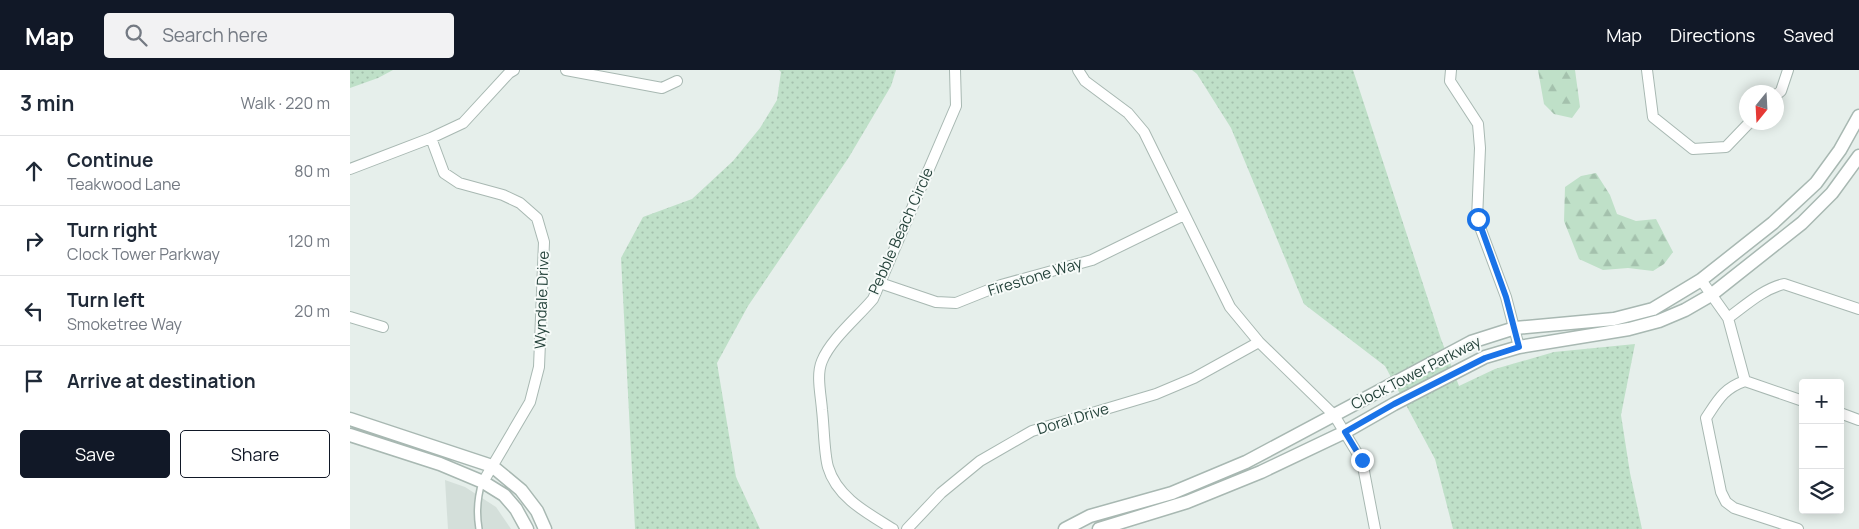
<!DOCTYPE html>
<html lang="en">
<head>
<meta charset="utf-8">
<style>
	:root { --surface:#fff; --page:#f2f2f3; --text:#1f2937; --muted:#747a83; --line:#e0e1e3; --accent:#111827 }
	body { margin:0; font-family:Manrope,sans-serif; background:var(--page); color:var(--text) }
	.controls { position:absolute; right:15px; bottom:15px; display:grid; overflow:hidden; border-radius:5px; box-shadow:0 2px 12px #0003 }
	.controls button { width:45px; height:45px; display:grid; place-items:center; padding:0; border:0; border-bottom:1px solid var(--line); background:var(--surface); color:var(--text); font:25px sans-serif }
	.compass { position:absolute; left:1389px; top:15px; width:45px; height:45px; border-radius:50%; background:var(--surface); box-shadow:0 2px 12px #0003; rotate:198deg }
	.stop { position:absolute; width:15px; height:15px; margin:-11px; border:4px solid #1a73e8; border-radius:50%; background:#fff }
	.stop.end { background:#1a73e8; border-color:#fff; box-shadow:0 1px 5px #0008 }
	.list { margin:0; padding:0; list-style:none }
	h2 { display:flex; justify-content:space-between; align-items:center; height:65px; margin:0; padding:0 20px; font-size:21px }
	h2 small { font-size:16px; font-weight:400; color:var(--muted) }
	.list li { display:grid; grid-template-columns:32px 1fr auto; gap:15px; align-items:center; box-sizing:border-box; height:70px; padding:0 20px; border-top:1px solid var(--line) }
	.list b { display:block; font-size:19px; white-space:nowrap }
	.list p { margin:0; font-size:16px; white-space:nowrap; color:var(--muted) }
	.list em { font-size:16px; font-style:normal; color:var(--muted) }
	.actions { display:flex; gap:10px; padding:15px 20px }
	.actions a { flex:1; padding:11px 0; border:1px solid var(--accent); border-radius:5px; text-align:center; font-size:18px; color:var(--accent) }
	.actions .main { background:var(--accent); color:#fff }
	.icon { flex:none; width:28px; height:28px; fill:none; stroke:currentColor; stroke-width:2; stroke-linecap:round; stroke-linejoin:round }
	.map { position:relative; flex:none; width:1509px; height:459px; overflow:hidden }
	header { display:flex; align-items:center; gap:30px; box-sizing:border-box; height:70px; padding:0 25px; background:var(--accent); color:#fff }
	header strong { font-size:24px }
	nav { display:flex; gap:28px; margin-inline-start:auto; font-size:18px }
	.search { width:350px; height:45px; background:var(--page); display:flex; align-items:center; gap:12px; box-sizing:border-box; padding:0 18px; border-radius:5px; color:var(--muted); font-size:19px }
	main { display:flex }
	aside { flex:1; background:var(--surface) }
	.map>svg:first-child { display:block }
	.built { fill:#d4dfda }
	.grass { fill:url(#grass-dots) }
	.forest { fill:url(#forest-firs) }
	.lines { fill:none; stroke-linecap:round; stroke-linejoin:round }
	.service-casing { stroke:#a8b8b2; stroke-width:8 }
	.minor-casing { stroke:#a8b8b2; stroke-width:12 }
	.tertiary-casing { stroke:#a8b8b2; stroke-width:15 }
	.service { stroke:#fff; stroke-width:5 }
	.minor { stroke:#fff; stroke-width:10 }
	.tertiary { stroke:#fff; stroke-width:12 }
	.route { stroke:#1a73e8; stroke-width:6 }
	.labels { text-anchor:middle; stroke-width:4; stroke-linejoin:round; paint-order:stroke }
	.street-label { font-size:15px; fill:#24423a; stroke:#f7fbf9 }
</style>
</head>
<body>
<header>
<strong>Map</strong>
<div class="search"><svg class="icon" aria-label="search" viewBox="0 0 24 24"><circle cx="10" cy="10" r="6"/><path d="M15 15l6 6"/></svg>Search here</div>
<nav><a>Map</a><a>Directions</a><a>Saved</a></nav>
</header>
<main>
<aside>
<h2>3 min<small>Walk · 220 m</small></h2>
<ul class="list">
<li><svg class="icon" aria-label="ahead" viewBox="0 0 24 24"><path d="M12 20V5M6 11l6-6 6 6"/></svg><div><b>Continue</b><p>Teakwood Lane</p></div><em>80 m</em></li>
<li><svg class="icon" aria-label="right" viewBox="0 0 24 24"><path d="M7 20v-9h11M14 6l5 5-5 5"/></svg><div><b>Turn right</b><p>Clock Tower Parkway</p></div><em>120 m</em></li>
<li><svg class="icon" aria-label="left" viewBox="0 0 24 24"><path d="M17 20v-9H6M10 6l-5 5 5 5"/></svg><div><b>Turn left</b><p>Smoketree Way</p></div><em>20 m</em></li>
<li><svg class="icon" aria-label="arrive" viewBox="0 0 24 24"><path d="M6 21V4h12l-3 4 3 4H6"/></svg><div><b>Arrive at destination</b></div></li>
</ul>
<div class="actions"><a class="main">Save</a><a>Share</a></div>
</aside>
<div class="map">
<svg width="1509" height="459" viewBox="0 0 1509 459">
	<defs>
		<pattern id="grass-dots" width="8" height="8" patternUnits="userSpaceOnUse" patternTransform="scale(1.25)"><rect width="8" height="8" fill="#bfe0c8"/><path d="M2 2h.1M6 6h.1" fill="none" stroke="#a4c1ad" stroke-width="1.8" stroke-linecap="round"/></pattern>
		<pattern id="forest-firs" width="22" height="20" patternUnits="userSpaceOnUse" patternTransform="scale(1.25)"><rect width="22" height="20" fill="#bfe0c8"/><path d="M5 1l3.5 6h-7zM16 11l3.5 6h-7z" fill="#a4c1ad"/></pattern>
	</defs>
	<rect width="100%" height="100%" fill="#e6efeb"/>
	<!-- built -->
	<path class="built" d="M 95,410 L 115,417 L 146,437 L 161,459 L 98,459 Z"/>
	<!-- grass -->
	<path class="grass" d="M 0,0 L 43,0 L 28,8 L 0,18 Z
		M 429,0 L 546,0 L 541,16 L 499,87 L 398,236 L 367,293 L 386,407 L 410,459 L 285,459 L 271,188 L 293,147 L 342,129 L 383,91 L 410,58 L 427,30 L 431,2 Z
		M 842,0 L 1003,0 L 1091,269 L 1109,316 L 1145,299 L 1204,282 L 1285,274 L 1271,345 L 1280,403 L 1292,459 L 1103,459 L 1085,389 L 1035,296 L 954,234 L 881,58 L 847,4 Z"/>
	<!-- forest -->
	<path class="forest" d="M 1188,0 L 1225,0 L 1230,37 L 1222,48 L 1204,44 L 1194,34 Z
		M 1246,103 L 1260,125 L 1267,144 L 1286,151 L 1306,149 L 1323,182 L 1314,194 L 1303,201 L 1278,198 L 1253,200 L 1229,189 L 1214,151 L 1215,117 L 1231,106 Z"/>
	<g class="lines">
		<defs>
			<path id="service" d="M 129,459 C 126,442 127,429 132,412"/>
			<path id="minor" d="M 216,0 L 312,18 L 327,11
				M 728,0 L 735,11 L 778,43 L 794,62 L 880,237 L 909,272 L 984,345 L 1012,391 L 1025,459
				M 1101,0 L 1100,11 L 1128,54 L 1130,78 L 1127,149 L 1156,227 L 1169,277
				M 1297,0 L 1303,47 L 1343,79 L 1376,77 L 1400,52
				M 1426,25 L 1431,21 L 1438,0
				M 81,68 L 94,103 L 109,113 L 153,125 L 170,133 L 187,148 L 194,172 L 189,297 L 180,332 L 133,412
				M 0,99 L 81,68 L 113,53 L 159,3 L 164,0
				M 1351,210 L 1378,248 L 1395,311 L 1453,331
				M 530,213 L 586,232 L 606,233 L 651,215 L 742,190 L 834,145
				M 0,247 L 33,257
				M 1378,248 C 1396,235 1413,219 1434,214 L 1509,239
				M 1395,311 C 1374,318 1368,330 1356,348 L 1371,422 L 1376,432 L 1384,438 L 1448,459
				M 1490,343 L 1509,350
				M 543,459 C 519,444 487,428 478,397 C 474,383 474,356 472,340 C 471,325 466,305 472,291 C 481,269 508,247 523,229 L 606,36 L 605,0
				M 557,459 L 591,423 L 630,391 L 682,361 L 806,324 L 844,308 L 909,272"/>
			<path id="tertiary" d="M 0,349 L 142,396 L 171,420 L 187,441 L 195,459
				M 0,365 L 90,394 L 133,412 L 154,425 L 166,439 L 177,459
				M 715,459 L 740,446 L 822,423 L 896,392 L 1121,272 L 1165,258 L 1264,249 L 1303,239 L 1351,210 L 1423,153 L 1466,113 L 1490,80 L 1509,46
				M 749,459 L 837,432 L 911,402 L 995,362 L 1044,334 L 1135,287 L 1169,277 L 1279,259 L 1309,251 L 1335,240 L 1361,225 L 1452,153 L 1482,123 L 1509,86"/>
		</defs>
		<!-- service casing -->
		<use href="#service" class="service-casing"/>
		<!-- minor casing -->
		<use href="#minor" class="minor-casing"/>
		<!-- tertiary casing -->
		<use href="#tertiary" class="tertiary-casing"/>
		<!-- service -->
		<use href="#service" class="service"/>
		<!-- minor -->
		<use href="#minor" class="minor"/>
		<!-- tertiary -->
		<use href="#tertiary" class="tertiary"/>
	</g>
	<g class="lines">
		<!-- route -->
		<path class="route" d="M 1012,390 L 995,362 L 1044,334 L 1135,288 L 1169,277 L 1156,227 L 1128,149"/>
	</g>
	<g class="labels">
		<!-- street labels -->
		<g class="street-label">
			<text transform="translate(551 161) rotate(-66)" y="5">Pebble Beach Circle</text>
			<text transform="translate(685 207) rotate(-17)" y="5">Firestone Way</text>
			<text transform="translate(192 230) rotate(-88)" y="5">Wyndale Drive</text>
			<text transform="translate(1066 303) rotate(-27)" y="5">Clock Tower Parkway</text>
			<text transform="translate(723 349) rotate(-17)" y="5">Doral Drive</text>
		</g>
	</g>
</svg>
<div class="controls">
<button>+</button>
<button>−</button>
<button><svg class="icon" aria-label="layers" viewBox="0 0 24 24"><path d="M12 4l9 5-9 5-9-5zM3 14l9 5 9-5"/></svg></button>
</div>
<svg class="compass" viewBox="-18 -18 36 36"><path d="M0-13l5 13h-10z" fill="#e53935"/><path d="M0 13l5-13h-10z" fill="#747a83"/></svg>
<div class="stop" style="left:1128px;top:149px"></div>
<div class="stop end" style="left:1012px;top:390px"></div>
</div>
</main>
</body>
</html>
